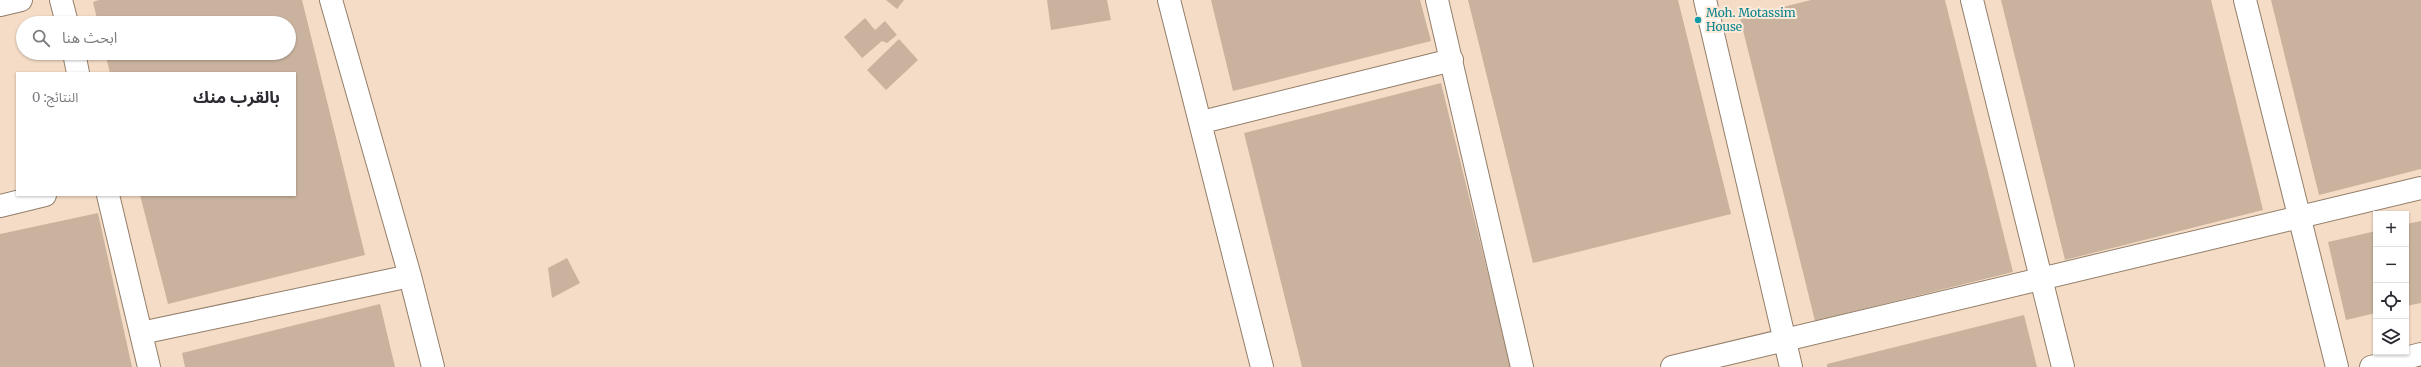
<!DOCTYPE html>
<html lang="ar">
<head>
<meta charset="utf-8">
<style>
	:root { --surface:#fff; --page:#f2f2f3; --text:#2b2b33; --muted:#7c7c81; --line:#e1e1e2 }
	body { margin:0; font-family:Merriweather,"Noto Sans Arabic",serif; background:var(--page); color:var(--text); direction:rtl }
	.controls { position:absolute; right:12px; bottom:12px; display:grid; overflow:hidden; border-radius:0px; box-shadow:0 1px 3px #0004 }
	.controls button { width:36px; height:36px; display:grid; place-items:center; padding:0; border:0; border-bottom:1px solid var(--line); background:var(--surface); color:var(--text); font:20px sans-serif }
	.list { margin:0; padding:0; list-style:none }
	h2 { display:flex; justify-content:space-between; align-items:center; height:52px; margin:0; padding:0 16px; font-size:17px }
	h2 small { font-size:13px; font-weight:400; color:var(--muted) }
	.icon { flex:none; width:22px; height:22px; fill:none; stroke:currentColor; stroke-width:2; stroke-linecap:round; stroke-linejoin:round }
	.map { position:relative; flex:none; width:2421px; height:367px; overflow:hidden; direction:ltr }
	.search { position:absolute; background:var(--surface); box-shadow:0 1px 3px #0004; left:16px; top:16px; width:280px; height:44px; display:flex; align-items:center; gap:10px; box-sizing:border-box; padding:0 14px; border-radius:22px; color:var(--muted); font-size:15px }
	.panel { position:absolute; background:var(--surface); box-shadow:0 1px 3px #0004; left:16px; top:72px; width:280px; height:124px; border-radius:0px; direction:rtl }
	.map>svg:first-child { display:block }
	.building { fill:#cab39e }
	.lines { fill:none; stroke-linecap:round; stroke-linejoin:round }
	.street-casing { stroke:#937e6a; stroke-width:24 }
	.street { stroke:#fff; stroke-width:22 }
	.culture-dot { fill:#0f9aa8; stroke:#fdead9; stroke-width:1.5 }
	.labels { text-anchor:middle; stroke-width:4; stroke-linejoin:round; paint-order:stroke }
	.culture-label { font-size:12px; fill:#0d838f; stroke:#fdead9; text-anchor:start }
</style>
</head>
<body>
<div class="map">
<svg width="2421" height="367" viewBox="0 0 2421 367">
	<rect width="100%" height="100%" fill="#f4dcc6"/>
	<!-- building -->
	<path class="building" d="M 99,0 L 302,0 L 365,255 L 168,304 L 140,195 L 295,195 L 295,73 L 110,73 L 105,53 L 289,53 L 289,23 L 98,23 L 93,2 Z
		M 886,0 L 904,0 L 897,9 Z
		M 1047,0 L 1107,0 L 1111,20 L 1051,30 Z
		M 1211,0 L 1420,0 L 1431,41 L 1233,91 Z
		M 1468,0 L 1678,0 L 1731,214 L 1533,263 Z
		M 1811,0 L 1945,0 L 2013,272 L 1815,321 L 1740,18 Z
		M 2001,0 L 2211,0 L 2263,210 L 2065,260 Z
		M 2271,0 L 2421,0 L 2421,169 L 2319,195 Z
		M 865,18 L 875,30 L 885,21 L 897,35 L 887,43 L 882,41 L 862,58 L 844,37 Z
		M 899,39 L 918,60 L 886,90 L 867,70 Z
		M 1441,83 L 1511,367 L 1302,367 L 1244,133 Z
		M 98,213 L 132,367 L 0,367 L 0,234 Z
		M 2421,221 L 2421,303 L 2406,306 L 2406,224 Z
		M 2376,231 L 2376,313 L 2346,320 L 2328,242 Z
		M 567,258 L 580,283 L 552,298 L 548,268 Z
		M 380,304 L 395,367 L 185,367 L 182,353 Z
		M 2024,315 L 2037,367 L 1827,367 L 1827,364 Z"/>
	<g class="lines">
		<defs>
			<path id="street" d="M 61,0 L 67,23
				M 331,0 L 410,276 L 433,367
				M 1169,0 L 1262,367
				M 1437,0 L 1522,367
				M 1705,0 L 1791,367
				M 1972,0 L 2063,367
				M 2245,0 L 2337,367
				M 0,5 L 21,0
				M 74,53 L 78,73
				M 1202,122 L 1452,60
				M 108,195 L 149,367
				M 0,206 L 45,195
				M 141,333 L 410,276
				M 1672,367 L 2421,188
				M 2371,367 L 2421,354"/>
		</defs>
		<!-- street casing -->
		<use href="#street" class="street-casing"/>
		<!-- street -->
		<use href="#street" class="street"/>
	</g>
	<!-- markers -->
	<circle class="culture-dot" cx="1698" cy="20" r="4"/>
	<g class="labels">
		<!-- culture labels -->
		<g class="culture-label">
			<text x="1706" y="17">Moh. Motassim<tspan x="1706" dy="14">House</tspan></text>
		</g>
	</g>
</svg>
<div class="controls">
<button>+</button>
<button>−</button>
<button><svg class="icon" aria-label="locate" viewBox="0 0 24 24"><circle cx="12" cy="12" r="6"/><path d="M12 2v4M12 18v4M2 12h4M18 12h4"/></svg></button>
<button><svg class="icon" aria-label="layers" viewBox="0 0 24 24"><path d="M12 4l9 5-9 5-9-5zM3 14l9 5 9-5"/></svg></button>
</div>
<div class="search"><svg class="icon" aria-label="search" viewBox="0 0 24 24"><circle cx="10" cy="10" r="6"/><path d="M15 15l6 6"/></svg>ابحث هنا</div>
<section class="panel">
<h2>بالقرب منك<small>النتائج: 0</small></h2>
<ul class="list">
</ul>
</section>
</div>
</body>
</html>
